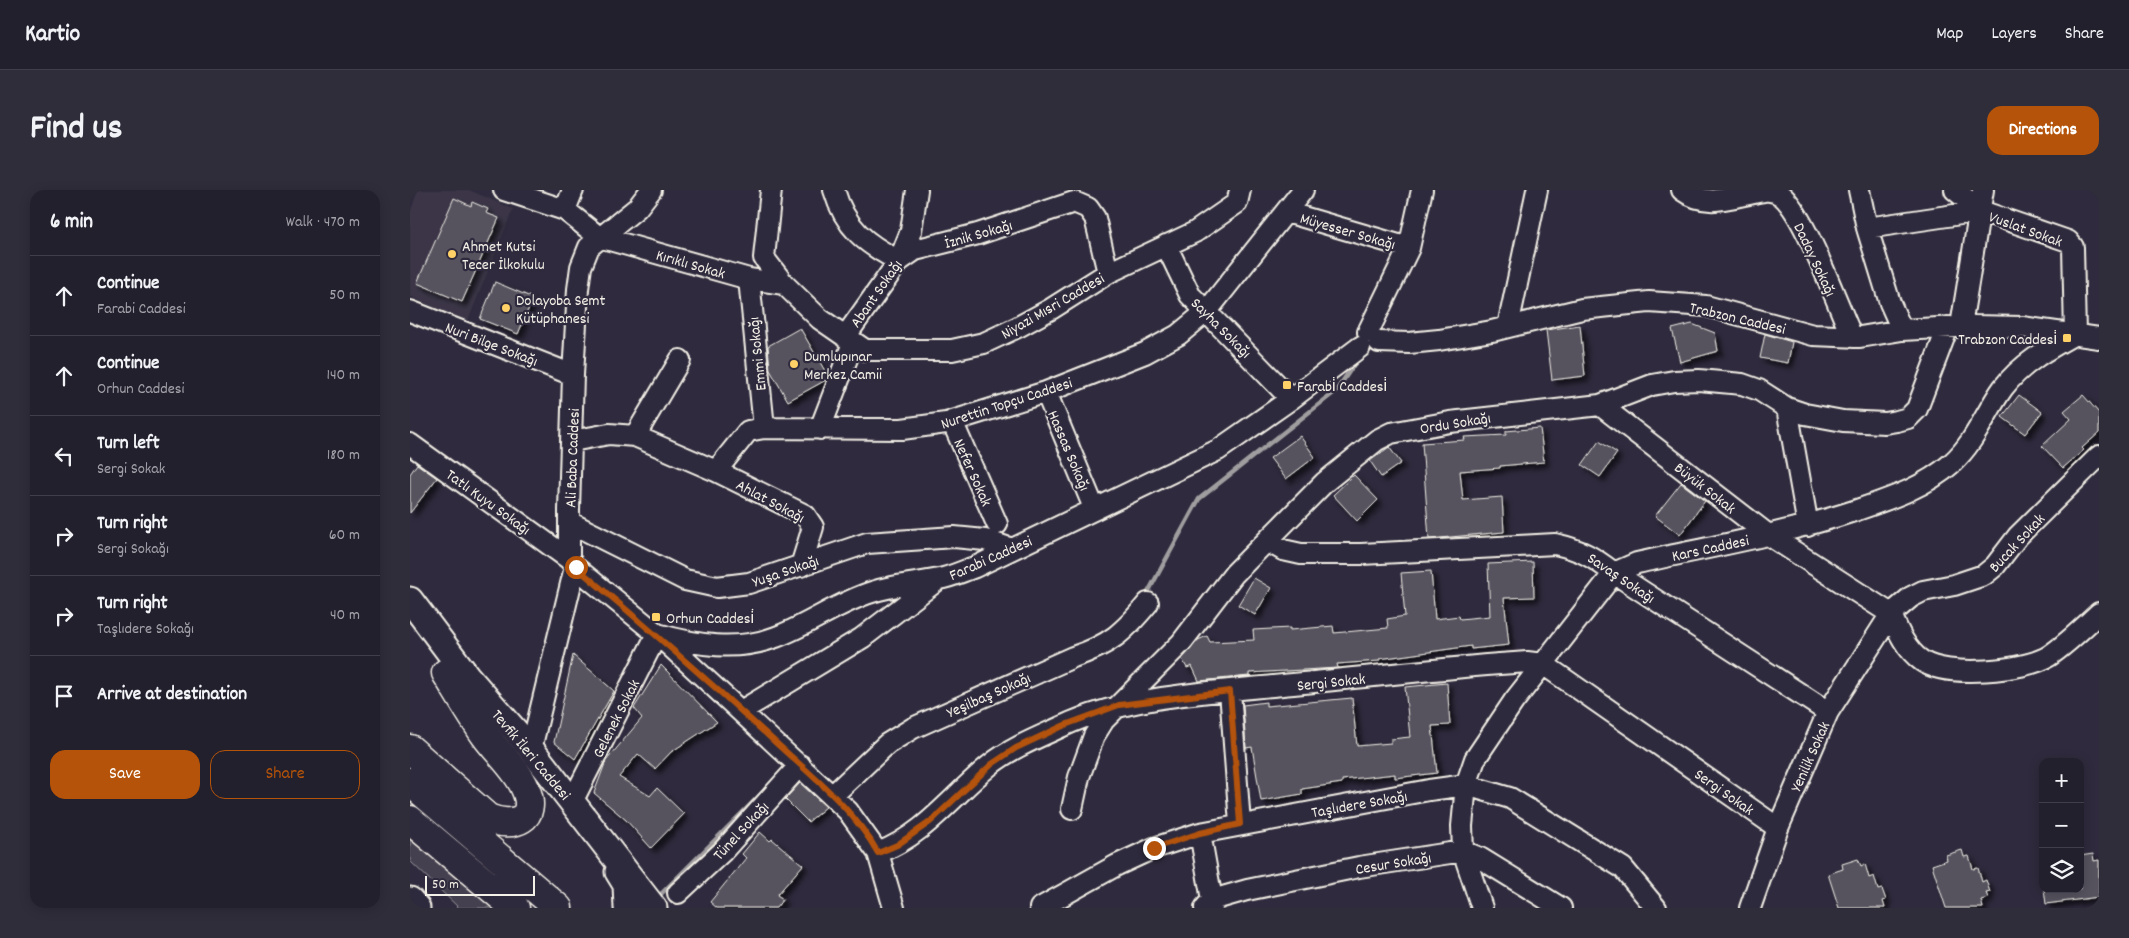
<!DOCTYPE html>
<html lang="en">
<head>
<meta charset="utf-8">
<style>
	:root { --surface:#23202e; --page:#2f2d3a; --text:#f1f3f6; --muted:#a3a3aa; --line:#403e4a; --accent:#b45309 }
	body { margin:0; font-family:Dekko,sans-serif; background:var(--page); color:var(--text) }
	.controls { position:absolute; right:15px; bottom:15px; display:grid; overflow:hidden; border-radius:10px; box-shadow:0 2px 12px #0003 }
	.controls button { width:45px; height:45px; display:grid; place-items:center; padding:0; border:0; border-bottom:1px solid var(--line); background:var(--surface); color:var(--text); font:25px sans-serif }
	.scale { position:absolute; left:15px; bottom:12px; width:110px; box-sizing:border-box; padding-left:5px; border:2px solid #f4f1e8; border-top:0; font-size:14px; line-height:18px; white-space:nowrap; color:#f4f1e8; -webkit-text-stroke:4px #2f2a3d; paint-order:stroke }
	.stop { position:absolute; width:15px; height:15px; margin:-11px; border:4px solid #b45309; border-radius:50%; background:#fff }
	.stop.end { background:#b45309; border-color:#fff; box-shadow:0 1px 5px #0008 }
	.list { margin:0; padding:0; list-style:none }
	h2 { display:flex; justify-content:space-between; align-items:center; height:65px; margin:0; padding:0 20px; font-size:21px }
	h2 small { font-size:16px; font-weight:400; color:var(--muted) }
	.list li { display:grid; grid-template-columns:32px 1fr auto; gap:15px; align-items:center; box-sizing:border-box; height:80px; padding:0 20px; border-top:1px solid var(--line) }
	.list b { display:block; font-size:19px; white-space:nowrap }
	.list p { margin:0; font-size:16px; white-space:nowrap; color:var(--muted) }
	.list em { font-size:16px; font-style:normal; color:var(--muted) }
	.actions { display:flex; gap:10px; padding:15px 20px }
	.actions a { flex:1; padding:11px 0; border:1px solid var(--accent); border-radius:15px; text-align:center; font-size:18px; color:var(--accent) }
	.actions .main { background:var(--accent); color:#fff }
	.icon { flex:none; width:28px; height:28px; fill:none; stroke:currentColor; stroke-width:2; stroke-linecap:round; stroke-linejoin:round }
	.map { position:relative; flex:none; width:1689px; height:718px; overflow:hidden; border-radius:15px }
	header { display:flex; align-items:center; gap:30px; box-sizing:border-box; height:70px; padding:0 25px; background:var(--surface); border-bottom:1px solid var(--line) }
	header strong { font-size:24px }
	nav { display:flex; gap:28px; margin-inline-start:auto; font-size:18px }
	.intro { display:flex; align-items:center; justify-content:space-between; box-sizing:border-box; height:120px; padding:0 30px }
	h1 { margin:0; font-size:35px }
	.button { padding:12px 22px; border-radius:15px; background:var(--accent); color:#fff; font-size:18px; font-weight:700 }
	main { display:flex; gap:30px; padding:0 30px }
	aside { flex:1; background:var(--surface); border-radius:15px; box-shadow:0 2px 12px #0003 }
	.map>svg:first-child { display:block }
	.built { fill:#3b3647 }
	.green { fill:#454050; stroke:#9c989c }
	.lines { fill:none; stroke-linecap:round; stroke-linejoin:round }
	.stream { stroke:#a19ea0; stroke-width:4.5 }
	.building { fill:#56525f; stroke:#f4f1e8; filter:url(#shadow) }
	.minor-casing { stroke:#f4f1e8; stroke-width:24 }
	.major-casing { stroke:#f4f1e8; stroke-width:29 }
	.highway-casing { stroke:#f4f1e8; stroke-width:31 }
	.minor { stroke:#2f2a3d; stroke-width:20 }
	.major { stroke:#2f2a3d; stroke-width:25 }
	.highway { stroke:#2f2a3d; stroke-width:28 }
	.route { stroke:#b45309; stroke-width:6 }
	.poi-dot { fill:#ffd166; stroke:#2f2a3d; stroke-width:2 }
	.labels { text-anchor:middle; stroke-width:4.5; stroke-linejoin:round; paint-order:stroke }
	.street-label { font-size:16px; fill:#f4f1e8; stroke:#2f2a3d }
	.poi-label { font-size:16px; fill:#f4f1e8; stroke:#2f2a3d; text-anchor:start }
</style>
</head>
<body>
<header>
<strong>Kartio</strong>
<nav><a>Map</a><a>Layers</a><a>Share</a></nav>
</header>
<div class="intro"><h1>Find us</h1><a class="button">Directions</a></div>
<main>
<aside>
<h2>6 min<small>Walk · 470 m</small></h2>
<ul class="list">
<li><svg class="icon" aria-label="ahead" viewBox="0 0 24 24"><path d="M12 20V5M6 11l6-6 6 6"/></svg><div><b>Continue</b><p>Farabi Caddesi</p></div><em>50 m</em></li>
<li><svg class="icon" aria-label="ahead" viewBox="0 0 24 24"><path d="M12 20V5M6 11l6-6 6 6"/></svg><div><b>Continue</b><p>Orhun Caddesi</p></div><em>140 m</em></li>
<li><svg class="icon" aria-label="left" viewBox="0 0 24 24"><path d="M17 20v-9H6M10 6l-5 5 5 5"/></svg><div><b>Turn left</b><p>Sergi Sokak</p></div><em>180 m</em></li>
<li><svg class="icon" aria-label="right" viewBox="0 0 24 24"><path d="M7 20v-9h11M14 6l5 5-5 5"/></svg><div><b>Turn right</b><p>Sergi Sokağı</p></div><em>60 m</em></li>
<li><svg class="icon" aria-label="right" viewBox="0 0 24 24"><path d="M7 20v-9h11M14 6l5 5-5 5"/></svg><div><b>Turn right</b><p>Taşlıdere Sokağı</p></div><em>40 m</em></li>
<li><svg class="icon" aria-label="arrive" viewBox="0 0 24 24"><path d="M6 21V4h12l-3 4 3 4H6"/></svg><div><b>Arrive at destination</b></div></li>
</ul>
<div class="actions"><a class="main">Save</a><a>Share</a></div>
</aside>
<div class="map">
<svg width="1689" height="718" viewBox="0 0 1689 718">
	<defs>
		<filter id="shadow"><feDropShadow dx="4.5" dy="4.5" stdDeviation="2.5" flood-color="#0009"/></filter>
	</defs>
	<rect width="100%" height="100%" fill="#2f2a3d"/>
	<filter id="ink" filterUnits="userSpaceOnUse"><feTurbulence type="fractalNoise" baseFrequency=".02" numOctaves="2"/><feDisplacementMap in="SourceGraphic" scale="10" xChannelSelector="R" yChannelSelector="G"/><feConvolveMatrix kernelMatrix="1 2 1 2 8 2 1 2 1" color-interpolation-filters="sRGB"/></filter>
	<g filter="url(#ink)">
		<!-- built -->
		<path class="built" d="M 8,0 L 59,0 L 103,19 L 57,133 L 0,106 L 0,23 Z"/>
		<!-- green -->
		<path class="green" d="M 0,640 L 93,718 L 49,718 L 0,671 Z"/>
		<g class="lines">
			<!-- stream -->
			<path class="stream" d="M 736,406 L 789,309 L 926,201 L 945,173
				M 250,705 L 352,603"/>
		</g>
		<!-- building -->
		<path class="building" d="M 44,8 L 61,16 L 62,12 L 78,19 L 76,23 L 89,28 L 52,112 L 7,93 Z
			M 85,92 L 123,108 L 108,144 L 70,129 Z
			M 1282,134 L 1305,143 L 1308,161 L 1270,172 L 1262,139 Z
			M 1170,135 L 1175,186 L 1142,190 L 1136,140 Z
			M 390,138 L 418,186 L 416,190 L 378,211 L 360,180 L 358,156 Z
			M 1355,144 L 1382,152 L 1378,173 L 1350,168 Z
			M 1609,205 L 1632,222 L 1615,244 L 1592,227 Z
			M 1673,205 L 1689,223 L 1689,243 L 1672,258 L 1674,260 L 1653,278 L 1632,256 L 1661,229 L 1654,221 Z
			M 1130,238 L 1134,272 L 1090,276 L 1090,278 L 1050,281 L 1053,310 L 1092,307 L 1094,342 L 1019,349 L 1012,253 L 1055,250 L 1054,247 L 1096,245 L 1096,241 Z
			M 890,246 L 905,267 L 876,289 L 860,268 Z
			M 1189,251 L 1207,263 L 1190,287 L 1172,275 Z
			M 979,257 L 991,273 L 971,287 L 960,271 Z
			M 7,274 L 27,288 L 0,323 L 0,284 Z
			M 944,285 L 968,310 L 947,331 L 923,305 Z
			M 1271,293 L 1295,311 L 1270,345 L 1245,326 Z
			M 1123,372 L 1124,407 L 1094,408 L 1099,455 L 1061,459 L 1061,456 L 969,469 L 969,471 L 927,474 L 928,478 L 839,483 L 839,486 L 789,491 L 782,476 L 777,478 L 772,469 L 788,450 L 797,446 L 800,452 L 844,450 L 843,440 L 880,438 L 880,440 L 923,436 L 924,443 L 978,438 L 977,429 L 995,426 L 991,383 L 1021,381 L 1025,429 L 1049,426 L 1050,429 L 1080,426 L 1078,374 Z
			M 844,388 L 861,398 L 845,425 L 828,415 Z
			M 163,465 L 204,501 L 165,569 L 144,552 Z
			M 251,475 L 307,532 L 261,562 L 245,579 L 228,564 L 209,587 L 240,606 L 247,598 L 274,624 L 241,658 L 216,630 L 184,603 L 196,571 L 232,528 L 224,518 Z
			M 1037,493 L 1040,535 L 1022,536 L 1027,583 L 985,588 L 985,584 L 932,590 L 932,593 L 892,599 L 892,604 L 851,611 L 842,557 L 836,558 L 833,515 L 856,512 L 856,516 L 942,508 L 947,556 L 981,553 L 981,549 L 1000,547 L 995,497 Z
			M 390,593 L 416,617 L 398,632 L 375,609 Z
			M 350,642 L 360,651 L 362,649 L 393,675 L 367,705 L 373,709 L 366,718 L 307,718 L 300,712 L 336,668 L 332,664 Z
			M 1552,660 L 1554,667 L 1559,666 L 1563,679 L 1568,678 L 1572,692 L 1576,690 L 1580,702 L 1576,703 L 1578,708 L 1571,710 L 1573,718 L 1536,718 L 1522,675 L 1537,670 L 1536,665 Z
			M 1683,664 L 1684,671 L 1689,670 L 1689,707 L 1636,714 L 1634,699 L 1670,699 L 1670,666 Z
			M 1448,669 L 1451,676 L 1455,674 L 1459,688 L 1464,686 L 1468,700 L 1472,699 L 1476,710 L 1473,711 L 1475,718 L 1429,718 L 1418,684 L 1433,679 L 1432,674 Z"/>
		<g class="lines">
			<defs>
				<path id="minor" d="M 94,0 L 155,20 L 189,47 L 339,89 L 374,94
					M 361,0 L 354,68 L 374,94 L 410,129 L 455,160 L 542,160 L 574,153 L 608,137 L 641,119 L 698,83 L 785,42 L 827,13 L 830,0
					M 424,0 C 435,38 456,54 489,71 L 505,60 L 568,44 L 664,12 L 678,18 L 685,28 L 698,83
					M 1272,0 C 1299,20 1325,5 1354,1 C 1360,0 1367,2 1372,6 C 1395,25 1428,116 1442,147
					M 1449,0 L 1457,38 L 1480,113 L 1492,140
					M 155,20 L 163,0
					M 876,22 L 999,58
					M 1457,38 L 1571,21
					M 756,55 L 780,105 L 881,209
					M 339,89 L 354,238
					M 0,121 L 163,185
					M 1098,136 L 1127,0
					M 1551,136 L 1573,0
					M 958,142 L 999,58 L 1012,0
					M 435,147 L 489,71 L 501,41 L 507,0
					M 969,152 L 999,153 L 1029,150 L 1082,141 L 1172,119 L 1239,112 L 1296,116 L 1403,145 L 1450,147 L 1492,140 L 1564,136 L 1612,137 L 1689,148
					M 636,202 L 684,318
					M 1190,215 L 1357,344 L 1481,424
					M 1377,218 L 1398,336
					M 542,231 L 587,334
					M 410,239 L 443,153
					M 225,246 L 270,170
					M 162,251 L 199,244 L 225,246 L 306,281 L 338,241 L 354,238 L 492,239 L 536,233 L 636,202 L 735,163 L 768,145 L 797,121 L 893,0
					M 0,254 L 159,369
					M 306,281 L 395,325 L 403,337 L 391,376
					M 159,332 L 275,390 L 307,397 L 339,393 L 457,353 L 544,347 L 575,350 L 602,359
					M 857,351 L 873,360 L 891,364 L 951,364 L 1145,354 C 1172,360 1183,367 1204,383 L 1418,522
					M 165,377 L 247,444 L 438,621 L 468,663 L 484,718
					M 1481,424 C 1488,441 1496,460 1512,471 C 1536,488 1615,481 1639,466 C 1657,454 1673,438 1689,423
					M 247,444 C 287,455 326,462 366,447 C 399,435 427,413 462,402 C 483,395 507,394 529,389 C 541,387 553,381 565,377 L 808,260 L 881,209 L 950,157
					M 820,501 L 830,634
					M 331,521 L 452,448 L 525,392
					M 121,559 L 165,377 L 159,369 L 159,320 L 163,185 L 168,99 L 171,77 L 179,57 L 227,18 L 241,0
					M 423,605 L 477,554 L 503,538 L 663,467 C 700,455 714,442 738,413
					M 162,612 L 247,444
					M 662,619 L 669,587 L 684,546 L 694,530 L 771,453 L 824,384 L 915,292 L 967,250 L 981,243 L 1040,232 L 1190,215 L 1242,195 L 1264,191 L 1289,190 L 1332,194 L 1349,200 L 1377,218 L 1395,224 L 1433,231 L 1475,233 L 1487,231 L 1498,228 L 1507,219 L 1538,137
					M 790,643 L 802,710 L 795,718
					M 468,663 C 516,644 541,607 580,575 C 601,558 629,547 653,536 C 721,504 808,502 883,494 C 961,487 1039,477 1117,472 L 1133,474 L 1368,638
					M 268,703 L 312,662 L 390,575
					M 630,718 L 707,675 L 744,658 L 790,643 L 1019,600 L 1056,595 L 1100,608 L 1213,678 L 1246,718
					M 802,718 L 802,710 L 837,700 L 949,677 L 1053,661 L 1070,668 L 1151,718
					M 1072,718 L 1053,661 L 1052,636 L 1056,595 L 1065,569 L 1104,511 L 1204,383 L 1227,373 C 1300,357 1374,344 1444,321 C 1479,309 1514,298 1542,273 C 1566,251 1575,223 1593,198 C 1612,173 1638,159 1665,144 L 1663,57 L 1658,51 L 1571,21 L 1545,0
					M 1340,718 L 1368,638 L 1418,522 L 1481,424 L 1501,407 L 1513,401 L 1544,395 L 1574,385 L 1585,376 L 1608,346 L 1689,266"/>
				<path id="major" d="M 0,410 L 57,486 L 121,559 L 244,718
					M 208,682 L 216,695 L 217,718
					M 0,710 L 7,718"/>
				<path id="highway" d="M 0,559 L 78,628 C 104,639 129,629 115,598 C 107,579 87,562 75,545 C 61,525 49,504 36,483
					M 0,592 L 148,718
					M 0,630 L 105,718"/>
			</defs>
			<!-- minor casing -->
			<use href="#minor" class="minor-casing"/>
			<!-- major casing -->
			<use href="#major" class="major-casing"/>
			<!-- highway casing -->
			<use href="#highway" class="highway-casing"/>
			<!-- minor -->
			<use href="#minor" class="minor"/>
			<!-- major -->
			<use href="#major" class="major"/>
			<!-- highway -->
			<use href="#highway" class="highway"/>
		</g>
	</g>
	<g class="lines" filter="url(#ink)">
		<!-- route -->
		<path class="route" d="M 166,377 C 234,434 300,492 365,552 C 403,587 443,618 468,663 L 487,655 L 520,632 L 582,574 L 606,558 L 655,535 L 709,515 L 820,501 L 830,634 L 790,643 L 744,658"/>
	</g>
	<!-- markers -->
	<g class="poi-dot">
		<circle cx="42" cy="64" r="5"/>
		<circle cx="96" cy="118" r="5"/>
		<rect x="1652" y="143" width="10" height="10" rx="2.5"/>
		<circle cx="384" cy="174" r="5"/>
		<rect x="872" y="190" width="10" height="10" rx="2.5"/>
		<rect x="241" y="422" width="10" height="10" rx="2.5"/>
	</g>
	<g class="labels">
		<!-- street labels -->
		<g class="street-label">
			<text transform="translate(1616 38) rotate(20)" y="6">Vuslat Sokak</text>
			<text transform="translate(938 40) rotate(16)" y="6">Müyesser Sokağı</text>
			<text transform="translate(568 43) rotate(-16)" y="6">İznik Sokağı</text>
			<text transform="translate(1406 69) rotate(65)" y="6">Daday Sokağı</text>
			<text transform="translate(281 73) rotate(16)" y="6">Kırıklı Sokak</text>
			<text transform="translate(465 103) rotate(-55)" y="6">Abant Sokağı</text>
			<text transform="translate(642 115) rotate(-30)" y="6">Niyazi Mısri Caddesi</text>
			<text transform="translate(1328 127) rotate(13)" y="6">Trabzon Caddesi</text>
			<text transform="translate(812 137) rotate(45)" y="6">Sayha Sokağı</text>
			<text transform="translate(82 153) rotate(21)" y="6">Nuri Bilge Sokağı</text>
			<text transform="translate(346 164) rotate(-96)" y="6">Emmi Sokağı</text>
			<text transform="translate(596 212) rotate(-18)" y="6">Nurettin Topçu Caddesi</text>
			<text transform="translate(1045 232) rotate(-9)" y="6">Ordu Sokağı</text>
			<text transform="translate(660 260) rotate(67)" y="6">Hassas Sokağı</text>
			<text transform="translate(161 268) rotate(-88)" y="6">Ali Baba Caddesi</text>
			<text transform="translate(564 282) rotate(66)" y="6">Nefer Sokak</text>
			<text transform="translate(1296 297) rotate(38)" y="6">Büyük Sokak</text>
			<text transform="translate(361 310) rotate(28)" y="6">Ahlat Sokağı</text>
			<text transform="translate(79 311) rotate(36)" y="6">Tatlı Kuyu Sokağı</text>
			<text transform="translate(1606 352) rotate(-47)" y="6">Bucak Sokak</text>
			<text transform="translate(1300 357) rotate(-12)" y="6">Kars Caddesi</text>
			<text transform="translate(580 367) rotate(-24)" y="6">Farabi Caddesi</text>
			<text transform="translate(375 380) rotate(-19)" y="6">Yuşa Sokağı</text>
			<text transform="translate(1212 387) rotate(34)" y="6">Savaş Sokağı</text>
			<text transform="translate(921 491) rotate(-6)" y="6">Sergi Sokak</text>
			<text transform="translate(578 504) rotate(-24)" y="6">Yeşilbaş Sokağı</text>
			<text transform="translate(205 528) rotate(-63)" y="6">Gelenek Sokak</text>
			<text transform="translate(122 564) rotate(50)" y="6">Tevfik İleri Caddesi</text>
			<text transform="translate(1399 566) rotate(-66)" y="6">Yenilik Sokak</text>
			<text transform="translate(1315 601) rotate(35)" y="6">Sergi Sokak</text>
			<text transform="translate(949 613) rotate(-10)" y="6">Taşlıdere Sokağı</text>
			<text transform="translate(330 640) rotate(-47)" y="6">Tünel Sokağı</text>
			<text transform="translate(983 672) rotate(-9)" y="6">Cesur Sokağı</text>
		</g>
		<!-- poi labels -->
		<g class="poi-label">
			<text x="52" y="61">Ahmet Kutsi<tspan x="52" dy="18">Tecer İlkokulu</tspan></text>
			<text x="106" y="115">Dolayoba Semt<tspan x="106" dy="18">Kütüphanesi</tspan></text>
			<text x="1647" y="154" text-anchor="end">Trabzon Caddesi̇</text>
			<text x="394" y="171">Dumlupınar<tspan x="394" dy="18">Merkez Camii</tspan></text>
			<text x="887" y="201">Farabi̇ Caddesi̇</text>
			<text x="256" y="433">Orhun Caddesi̇</text>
		</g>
	</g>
</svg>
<div class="controls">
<button>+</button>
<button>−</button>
<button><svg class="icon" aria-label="layers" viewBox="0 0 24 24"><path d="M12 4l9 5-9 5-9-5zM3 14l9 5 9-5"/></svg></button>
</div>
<div class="scale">50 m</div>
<div class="stop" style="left:166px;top:377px"></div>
<div class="stop end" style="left:744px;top:658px"></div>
</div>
</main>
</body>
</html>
